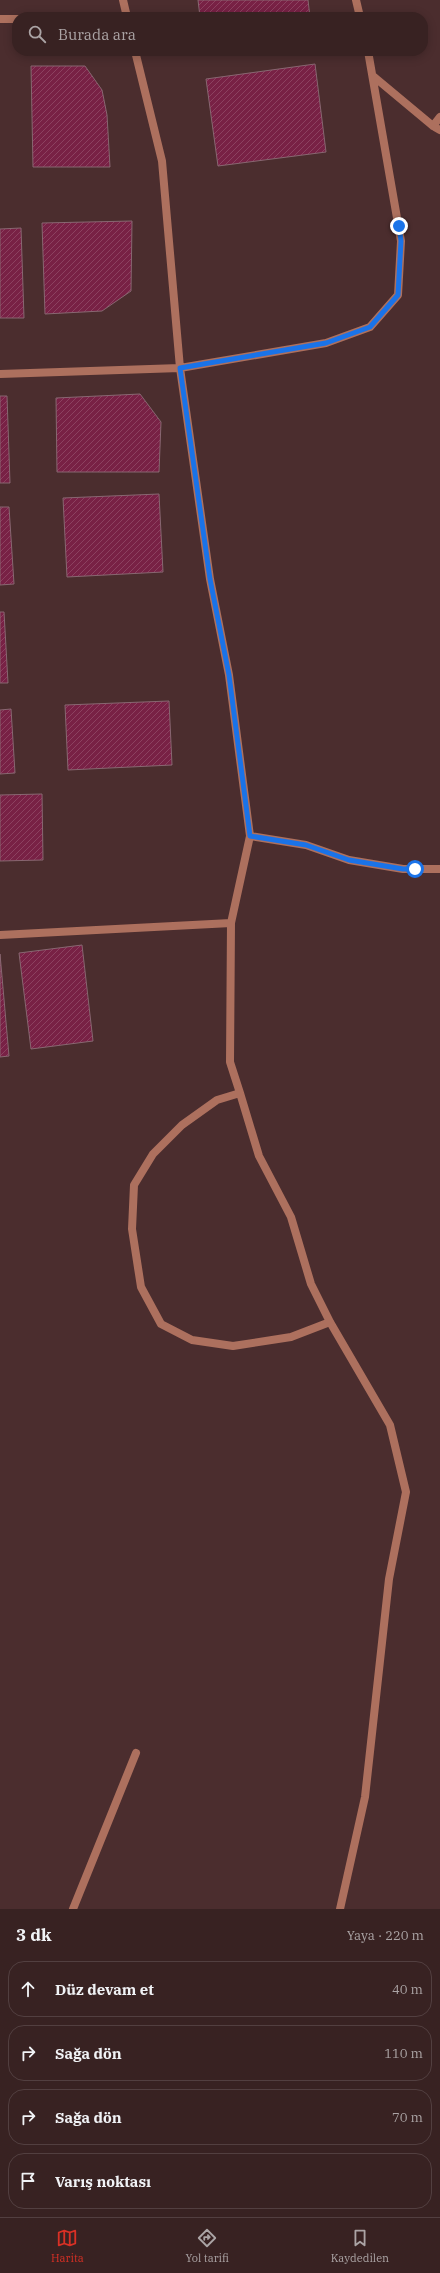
<!DOCTYPE html>
<html lang="tr">
<head>
<meta charset="utf-8">
<style>
	:root { --surface:#382222; --page:#3f2a2a; --text:#f1f3f6; --muted:#aba4a5; --line:#523f40; --accent:#d93025 }
	body { margin:0; font-family:"IBM Plex Serif",serif; background:var(--page); color:var(--text) }
	.stop { position:absolute; width:12px; height:12px; margin:-9px; border:3px solid #1a73e8; border-radius:50%; background:#fff }
	.stop.end { background:#1a73e8; border-color:#fff; box-shadow:0 1px 4px #0008 }
	.list { margin:0; padding:0; list-style:none }
	h2 { display:flex; justify-content:space-between; align-items:center; height:52px; margin:0; padding:0 16px; font-size:17px }
	h2 small { font-size:13px; font-weight:400; color:var(--muted) }
	.list li { display:grid; grid-template-columns:26px 1fr auto; gap:12px; align-items:center; box-sizing:border-box; height:56px; margin:0 8px 8px; padding:0 8px; border:1px solid var(--line); border-radius:16px }
	.list b { display:block; font-size:15px; white-space:nowrap }
	.list em { font-size:13px; font-style:normal; color:var(--muted) }
	.icon { flex:none; width:22px; height:22px; fill:none; stroke:currentColor; stroke-width:2; stroke-linecap:round; stroke-linejoin:round }
	.map { position:relative; flex:none; width:440px; height:1909px; overflow:hidden }
	.search { position:absolute; background:var(--surface); box-shadow:0 2px 10px #0003; left:12px; right:12px; top:12px; height:44px; display:flex; align-items:center; gap:10px; box-sizing:border-box; padding:0 14px; border-radius:16px; color:var(--muted); font-size:15px }
	.sheet { height:308px; background:var(--surface) }
	nav { display:flex; justify-content:space-around; align-items:center; box-sizing:border-box; height:56px; border-top:1px solid var(--line); background:var(--surface); font-size:11px; color:var(--muted) }
	nav a { display:grid; justify-items:center; gap:2px }
	nav .on { color:var(--accent) }
	.map>svg:first-child { display:block }
	.building { fill:url(#building-hatch); stroke:#886771 }
	.lines { fill:none; stroke-linecap:round; stroke-linejoin:round }
	.service { stroke:#ad705e; stroke-width:8 }
	.minor { stroke:#ad705e; stroke-width:8 }
	.route { stroke:#1a73e8; stroke-width:5 }
</style>
</head>
<body>
<div class="map">
<svg width="440" height="1909" viewBox="0 0 440 1909">
	<defs>
		<pattern id="building-hatch" width="6" height="6" patternUnits="userSpaceOnUse"><rect width="6" height="6" fill="#782145"/><path d="M-1 1l2-2M0 6l6-6M5 7l2-2" fill="none" stroke="#8c4160"/></pattern>
	</defs>
	<rect width="100%" height="100%" fill="#4b2d2e"/>
	<!-- building -->
	<path class="building" d="M 198,0 L 308,0 L 310,17 L 200,17 Z
		M 315,64 L 326,152 L 218,166 L 206,79 Z
		M 31,66 L 85,66 L 102,90 L 107,115 L 110,167 L 33,167 Z
		M 132,221 L 131,291 L 102,311 L 45,314 L 42,223 Z
		M 21,228 L 24,318 L 0,318 L 0,229 Z
		M 140,394 L 161,422 L 159,472 L 57,472 L 56,398 Z
		M 0,396 L 7,396 L 10,483 L 0,483 Z
		M 159,494 L 163,572 L 67,577 L 63,498 Z
		M 0,507 L 9,507 L 14,584 L 0,585 Z
		M 0,612 L 4,612 L 8,683 L 0,683 Z
		M 169,701 L 172,765 L 68,770 L 65,705 Z
		M 11,709 L 15,773 L 0,774 L 0,710 Z
		M 42,794 L 43,860 L 0,861 L 0,795 Z
		M 82,945 L 93,1041 L 31,1049 L 19,953 Z
		M 0,954 L 9,1056 L 0,1057 Z"/>
	<g class="lines">
		<!-- service -->
		<path class="service" d="M 250,836 L 306,845 L 349,860 L 403,869 L 440,869"/>
		<!-- minor -->
		<path class="minor" d="M 123,0 L 127,17
			M 356,0 L 360,17
			M 0,19 L 17,19
			M 373,76 L 433,126 L 440,130
			M 433,126 L 440,117
			M 0,374 L 180,368 L 326,343 L 370,327 L 398,295 L 401,241 L 368,51
			M 231,923 L 230,1062 L 240,1093 L 259,1156 L 291,1217 L 311,1284 L 330,1322 L 390,1425 L 406,1492 L 389,1579 L 365,1797 L 340,1909
			M 0,935 L 231,923 L 250,836 L 229,675 L 210,579 L 180,368 L 162,161 L 135,51
			M 240,1093 L 217,1100 L 182,1125 L 153,1154 L 134,1185 L 132,1229 L 141,1287 L 161,1324 L 192,1340 L 233,1346 L 291,1337 L 330,1322
			M 73,1909 L 136,1753"/>
	</g>
	<g class="lines">
		<!-- route -->
		<path class="route" d="M 399,226 L 401,241 L 398,295 L 370,327 L 326,343 L 180,368 L 210,579 L 229,675 L 250,836 L 306,845 L 349,860 L 403,869 L 415,869"/>
	</g>
</svg>
<div class="stop" style="left:415px;top:869px"></div>
<div class="stop end" style="left:399px;top:226px"></div>
<div class="search"><svg class="icon" aria-label="search" viewBox="0 0 24 24"><circle cx="10" cy="10" r="6"/><path d="M15 15l6 6"/></svg>Burada ara</div>
</div>
<section class="sheet">
<h2>3 dk<small>Yaya · 220 m</small></h2>
<ul class="list">
<li><svg class="icon" aria-label="ahead" viewBox="0 0 24 24"><path d="M12 20V5M6 11l6-6 6 6"/></svg><div><b>Düz devam et</b></div><em>40 m</em></li>
<li><svg class="icon" aria-label="right" viewBox="0 0 24 24"><path d="M7 20v-9h11M14 6l5 5-5 5"/></svg><div><b>Sağa dön</b></div><em>110 m</em></li>
<li><svg class="icon" aria-label="right" viewBox="0 0 24 24"><path d="M7 20v-9h11M14 6l5 5-5 5"/></svg><div><b>Sağa dön</b></div><em>70 m</em></li>
<li><svg class="icon" aria-label="arrive" viewBox="0 0 24 24"><path d="M6 21V4h12l-3 4 3 4H6"/></svg><div><b>Varış noktası</b></div></li>
</ul>
</section>
<nav>
<a class="on"><svg class="icon" aria-label="map" viewBox="0 0 24 24"><path d="M3 6l6-2 6 2 6-2v14l-6 2-6-2-6 2zM9 4v14M15 6v14"/></svg>Harita</a>
<a><svg class="icon" aria-label="directions" viewBox="0 0 24 24"><path d="M12 3l9 9-9 9-9-9zM9 14v-3h6M13 9l2 2-2 2"/></svg>Yol tarifi</a>
<a><svg class="icon" aria-label="saved" viewBox="0 0 24 24"><path d="M7 4h10v16l-5-4-5 4z"/></svg>Kaydedilen</a>
</nav>
</body>
</html>
